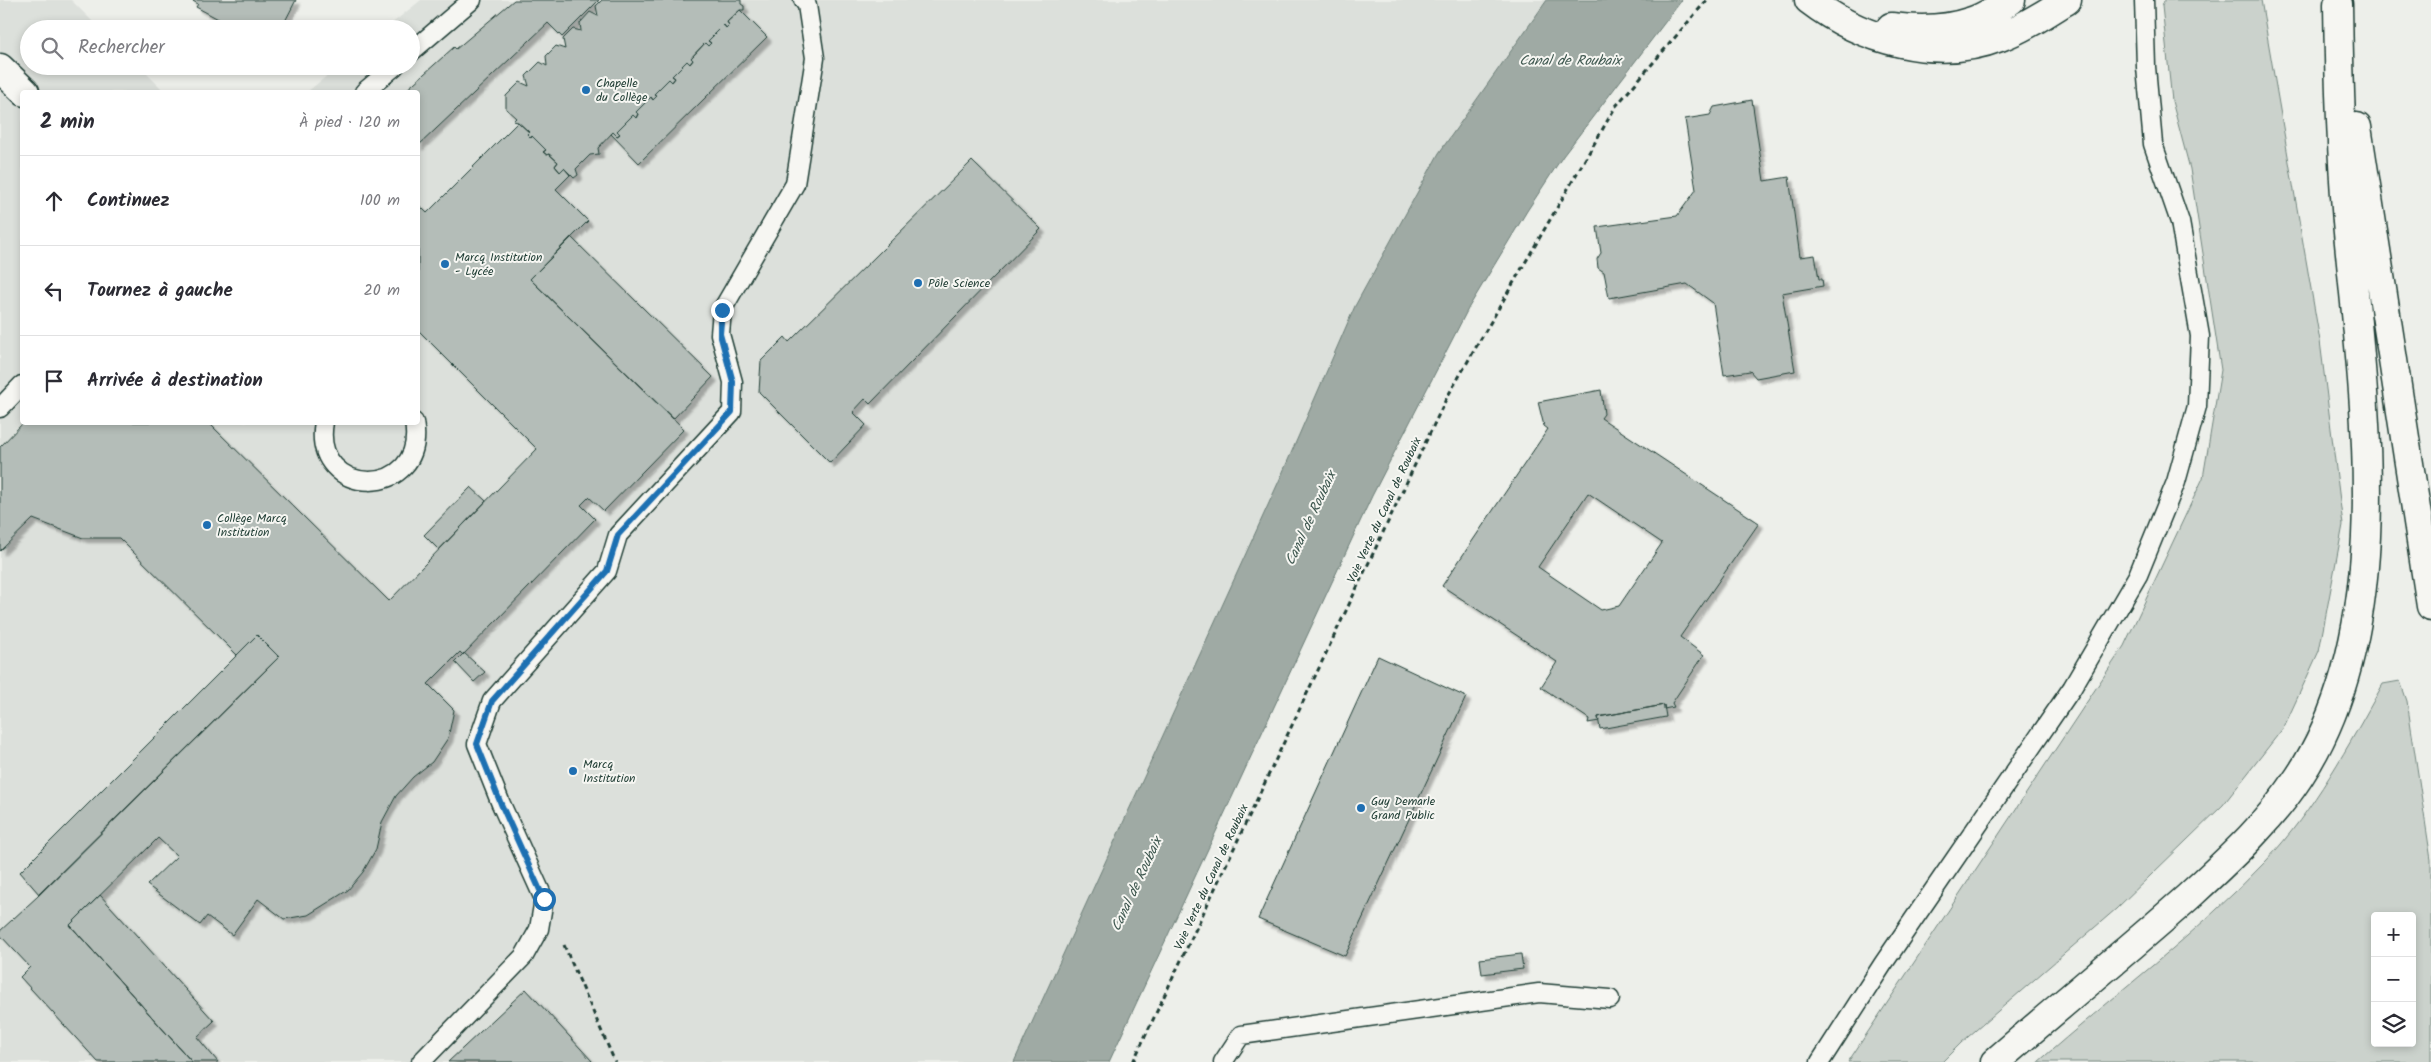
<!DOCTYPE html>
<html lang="fr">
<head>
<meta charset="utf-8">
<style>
	:root { --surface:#fff; --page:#f2f2f3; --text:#2b2b33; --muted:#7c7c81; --line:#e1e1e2 }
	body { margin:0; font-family:Kalam,sans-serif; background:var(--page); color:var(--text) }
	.controls { position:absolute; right:15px; bottom:15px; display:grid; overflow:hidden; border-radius:5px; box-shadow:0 2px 8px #0003 }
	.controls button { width:45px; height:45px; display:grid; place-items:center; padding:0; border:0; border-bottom:1px solid var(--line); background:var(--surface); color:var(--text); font:25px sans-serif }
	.stop { position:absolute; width:15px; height:15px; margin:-11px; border:4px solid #1f6fb2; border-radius:50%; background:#fff }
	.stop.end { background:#1f6fb2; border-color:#fff; box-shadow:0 1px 5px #0008 }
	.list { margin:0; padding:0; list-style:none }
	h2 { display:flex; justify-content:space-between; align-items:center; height:65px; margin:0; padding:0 20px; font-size:21px }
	h2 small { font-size:16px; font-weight:400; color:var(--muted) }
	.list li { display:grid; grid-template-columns:32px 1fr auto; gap:15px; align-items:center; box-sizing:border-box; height:90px; padding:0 20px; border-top:1px solid var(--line) }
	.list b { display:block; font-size:19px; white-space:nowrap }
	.list em { font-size:16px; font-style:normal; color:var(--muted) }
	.icon { flex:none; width:28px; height:28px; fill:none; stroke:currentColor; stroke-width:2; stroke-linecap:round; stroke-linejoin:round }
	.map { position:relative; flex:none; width:2431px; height:1062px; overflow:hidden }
	.search { position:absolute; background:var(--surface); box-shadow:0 2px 8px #0003; left:20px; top:20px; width:400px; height:55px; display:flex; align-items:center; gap:12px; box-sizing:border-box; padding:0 18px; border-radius:28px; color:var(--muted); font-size:19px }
	.panel { position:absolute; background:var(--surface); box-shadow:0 2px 8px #0003; left:20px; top:90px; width:400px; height:335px; border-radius:5px }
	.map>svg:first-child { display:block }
	.built { fill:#dce0db }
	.green { fill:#cbd2cc; stroke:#758880; fill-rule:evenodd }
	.water { fill:#9faaa4; stroke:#6c7e77 }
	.building { fill:#b4bdb8; stroke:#1f3d34; fill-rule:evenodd; filter:url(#shadow) }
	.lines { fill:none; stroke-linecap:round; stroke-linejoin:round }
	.service-casing { stroke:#1f3d34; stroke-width:21 }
	.minor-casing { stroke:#1f3d34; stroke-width:31 }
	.tertiary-casing { stroke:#1f3d34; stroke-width:31 }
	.motorway-casing { stroke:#1f3d34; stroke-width:31 }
	.path { stroke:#1f3d34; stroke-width:3; stroke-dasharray:5 4; stroke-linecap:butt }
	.service { stroke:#f6f6f2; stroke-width:18 }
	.minor { stroke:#f6f6f2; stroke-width:28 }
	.tertiary { stroke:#f6f6f2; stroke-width:28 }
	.motorway { stroke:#f6f6f2; stroke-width:28 }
	.route { stroke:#1f6fb2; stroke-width:6 }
	.poi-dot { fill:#1f6fb2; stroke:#f6f6f2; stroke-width:2 }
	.labels { text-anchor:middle; stroke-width:4; stroke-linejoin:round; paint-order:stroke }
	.poi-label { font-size:12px; fill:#1f3d34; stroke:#f6f6f2; text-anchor:start }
	.street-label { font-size:12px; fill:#1f3d34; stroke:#f6f6f2 }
	.water-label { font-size:14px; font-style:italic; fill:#3f5850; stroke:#f6f6f2 }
</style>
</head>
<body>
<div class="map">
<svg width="2431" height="1062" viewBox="0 0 2431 1062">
	<defs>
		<filter id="shadow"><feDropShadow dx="4.5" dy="4.5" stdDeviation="1" flood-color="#0004"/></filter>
	</defs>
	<rect width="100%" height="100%" fill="#edefea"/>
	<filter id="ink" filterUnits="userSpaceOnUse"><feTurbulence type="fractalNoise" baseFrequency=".02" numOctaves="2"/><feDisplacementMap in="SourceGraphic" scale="10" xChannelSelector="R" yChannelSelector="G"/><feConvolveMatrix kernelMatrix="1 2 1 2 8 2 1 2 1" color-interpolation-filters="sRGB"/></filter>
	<g filter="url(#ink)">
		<!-- built -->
		<path class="built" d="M 0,0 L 71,0 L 100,29 L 29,29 L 29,66 L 139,66 L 165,92 L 22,92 L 22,422 L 418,422 L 418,92 L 307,92 L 339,66 L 411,66 L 411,29 L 385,29 L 421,0 L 1547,0 L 1439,153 L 1355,306 L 1279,481 L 1014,1062 L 0,1062 Z"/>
		<!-- green -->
		<path class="green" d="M 2165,0 L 2261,0 L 2320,341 L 2343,525 L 2319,651 L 2284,727 L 2223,805 L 2116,909 L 1961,1043 L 1942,1062 L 1848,1062 L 2124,646 L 2203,478 L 2221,370 L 2190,169 L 2172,101 L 2162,6 Z
			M 2400,681 L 2407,701 L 2431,860 L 2431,1062 L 2038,1062 C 2114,995 2196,935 2266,861 C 2314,810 2349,745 2383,684 ZM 2375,916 L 2412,916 L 2412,1043 L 2375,1043 Z"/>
		<!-- water -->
		<path class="water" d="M 1547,0 L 1682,0 L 1563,156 L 1527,211 L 1469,307 L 1372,496 L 1109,1062 L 1014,1062 L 1279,481 L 1355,306 L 1439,153 Z"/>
		<!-- building -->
		<path class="building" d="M 191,0 L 296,0 L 281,29 L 261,29 L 243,19 L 237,29 L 196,7 L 198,4 Z
			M 514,0 L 599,0 L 562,37 L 548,23 L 418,146 L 418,92 L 404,92 L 454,47 L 456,49 Z
			M 602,0 L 741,0 L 741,4 L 744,6 L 744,10 L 740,10 L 727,22 L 729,25 L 726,28 L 724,25 L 708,41 L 711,43 L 708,46 L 705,43 L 691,58 L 693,60 L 690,64 L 687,61 L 672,76 L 675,78 L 672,82 L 669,79 L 654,94 L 657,96 L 653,100 L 651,97 L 636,112 L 638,114 L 636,118 L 633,115 L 617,131 L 620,134 L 617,136 L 613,132 L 598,148 L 599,154 L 590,155 L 576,169 L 578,175 L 574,178 L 564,168 L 560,172 L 555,166 L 558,162 L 549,154 L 547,155 L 543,152 L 546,150 L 532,136 L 531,138 L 527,134 L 529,132 L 518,122 L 513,121 L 516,118 L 506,109 L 506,96 L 520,82 L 529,86 L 526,76 L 540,62 L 547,66 L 546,56 L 556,46 L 565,49 L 563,39 L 573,29 L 581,31 L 580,23 L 590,12 L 598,16 L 596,6 Z
			M 740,10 L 767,37 L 639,163 L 611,134 L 613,132 L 617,136 L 620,134 L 617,131 L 633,115 L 636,118 L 638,114 L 636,112 L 651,97 L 653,100 L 657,96 L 654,94 L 669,79 L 672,82 L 675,78 L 672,76 L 687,61 L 690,64 L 693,60 L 691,58 L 705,43 L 708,46 L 711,43 L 708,41 L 724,25 L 726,28 L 729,25 L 727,22 Z
			M 1752,100 L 1764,181 L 1789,177 L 1800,257 L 1815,255 L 1819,279 L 1822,279 L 1823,286 L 1782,293 L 1795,371 L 1756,378 L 1750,371 L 1724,375 L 1713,303 L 1687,284 L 1609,298 L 1604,272 L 1598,268 L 1597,259 L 1601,253 L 1597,227 L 1677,216 L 1696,190 L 1685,119 L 1710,115 L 1714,107 Z
			M 518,122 L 529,132 L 527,134 L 531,138 L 532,136 L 546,150 L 543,152 L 547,155 L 549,154 L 558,162 L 555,166 L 560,172 L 564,168 L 570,175 L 556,189 L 588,221 L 530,279 L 684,429 L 604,511 L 589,497 L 581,505 L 595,519 L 463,655 L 460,652 L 428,684 L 454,710 L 448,738 L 432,762 L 413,777 L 396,796 L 382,822 L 376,849 L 363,872 L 348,890 L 308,915 L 284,919 L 258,899 L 232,935 L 207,916 L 200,925 L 147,885 L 177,856 L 158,838 L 70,925 L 192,1062 L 98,1062 L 20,977 L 30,967 L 0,935 L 0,931 L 38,896 L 279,657 L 257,635 L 237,655 L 119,538 L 83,538 L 33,519 L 0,551 L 0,447 L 24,422 L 208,422 L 389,601 L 537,449 L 418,330 L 418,204 L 427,213 Z
			M 972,161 L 1041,229 L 870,404 L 865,399 L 853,412 L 866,425 L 830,463 L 759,392 L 761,361 L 785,337 L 789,342 Z
			M 571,237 L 713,377 L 673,419 L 530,279 Z
			M 1601,390 L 1604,414 L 1601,418 L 1759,523 L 1680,637 L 1704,655 L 1672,703 L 1674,707 L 1664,709 L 1664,705 L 1598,717 L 1599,721 L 1588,723 L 1589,719 L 1541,687 L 1557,662 L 1442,586 L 1548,429 L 1544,426 L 1538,402 ZM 1588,493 L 1662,543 L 1619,606 L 1601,610 L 1538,567 Z
			M 471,487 L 486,501 L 439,550 L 424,535 Z
			M 257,635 L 279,657 L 39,894 L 20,872 Z
			M 464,653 L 485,672 L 474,682 L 455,662 Z
			M 1378,656 L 1466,697 L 1345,956 L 1258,919 Z
			M 1664,705 L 1666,717 L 1600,729 L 1598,717 Z
			M 100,895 L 214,1021 L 197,1037 L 218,1062 L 192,1062 L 70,925 Z
			M 1521,954 L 1523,969 L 1482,974 L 1480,959 Z
			M 526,989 L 592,1061 L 591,1062 L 448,1062 Z"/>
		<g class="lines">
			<defs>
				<path id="service" d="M 411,52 L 472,0
					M 364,92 L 395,66
					M 0,408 L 22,385
					M 324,422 C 310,500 428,501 414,422
					M 421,1062 L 524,956 L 539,929 L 544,899 L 501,804 L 477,744 L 492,701 L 607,571 L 618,535 L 732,412 L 733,382 L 720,334 L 722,310 L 795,184 L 815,58 L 807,5 L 803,0
					M 1223,1062 L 1241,1035 L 1539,993 L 1610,999
					M 1820,1062 L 1883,964 L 2072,688 L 2138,575 L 2176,482 L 2197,406 L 2200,336 L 2180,222 L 2153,144 L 2146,67 L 2144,0"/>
				<path id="minor" d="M 0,68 L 25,92"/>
				<path id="tertiary" d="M 1809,0 C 1861,40 1937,62 2000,37 C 2024,28 2046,13 2067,0
					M 1891,27 C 1916,30 1946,30 1969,22 C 1984,18 1998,8 2011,0"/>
				<path id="motorway" d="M 2357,127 L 2431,606
					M 1995,1062 C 2059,1006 2125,953 2188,897 C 2228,860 2269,823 2299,777 C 2400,624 2363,395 2347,222 C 2341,149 2339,77 2338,4"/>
			</defs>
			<!-- service casing -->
			<use href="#service" class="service-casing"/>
			<!-- minor casing -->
			<use href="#minor" class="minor-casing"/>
			<!-- tertiary casing -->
			<use href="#tertiary" class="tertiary-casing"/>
			<!-- motorway casing -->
			<use href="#motorway" class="motorway-casing"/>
			<!-- path -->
			<path class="path" d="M 564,945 L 615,1062
				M 1133,1062 L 1446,399 L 1616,106 L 1707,0"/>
			<!-- service -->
			<use href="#service" class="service"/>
			<!-- minor -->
			<use href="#minor" class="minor"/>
			<!-- tertiary -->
			<use href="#tertiary" class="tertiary"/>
			<!-- motorway -->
			<use href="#motorway" class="motorway"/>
		</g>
	</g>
	<g class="lines" filter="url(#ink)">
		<!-- route -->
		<path class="route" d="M 544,899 L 501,804 L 477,744 L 492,701 L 607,571 L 618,535 L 732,412 L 733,382 L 720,334 L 722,310"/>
	</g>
	<!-- markers -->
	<g class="poi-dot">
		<circle cx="586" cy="90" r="5"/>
		<circle cx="445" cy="264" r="5"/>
		<circle cx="918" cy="283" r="5"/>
		<circle cx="207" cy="525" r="5"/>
		<circle cx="573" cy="771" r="5"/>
		<circle cx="1361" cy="808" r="5"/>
	</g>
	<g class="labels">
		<!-- poi labels -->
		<g class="poi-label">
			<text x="596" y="87">Chapelle<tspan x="596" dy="14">du Collège</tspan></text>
			<text x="455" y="261">Marcq Institution<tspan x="455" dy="14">- Lycée</tspan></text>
			<text x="928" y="287">Pôle Science</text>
			<text x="217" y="522">Collège Marcq<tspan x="217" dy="14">Institution</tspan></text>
			<text x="583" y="768">Marcq<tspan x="583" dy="14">Institution</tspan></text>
			<text x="1371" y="805">Guy Demarle<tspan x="1371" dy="14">Grand Public</tspan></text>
		</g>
		<!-- street labels -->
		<g class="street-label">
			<text transform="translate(1384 510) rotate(-65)" y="4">Voie Verte du Canal de Roubaix</text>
			<text transform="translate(1211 877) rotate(-65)" y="4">Voie Verte du Canal de Roubaix</text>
		</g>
		<!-- water labels -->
		<g class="water-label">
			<text x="1570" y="65">Canal de Roubaix</text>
			<text transform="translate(1310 518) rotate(-65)" y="5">Canal de Roubaix</text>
			<text transform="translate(1136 884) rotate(-65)" y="5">Canal de Roubaix</text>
		</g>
	</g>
</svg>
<div class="controls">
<button>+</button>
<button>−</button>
<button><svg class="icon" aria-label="layers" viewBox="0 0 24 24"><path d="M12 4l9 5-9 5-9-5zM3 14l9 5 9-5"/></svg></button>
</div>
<div class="stop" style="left:544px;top:899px"></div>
<div class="stop end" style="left:722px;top:310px"></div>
<div class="search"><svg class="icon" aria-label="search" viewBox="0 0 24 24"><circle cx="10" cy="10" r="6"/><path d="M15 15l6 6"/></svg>Rechercher</div>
<section class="panel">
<h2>2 min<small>À pied · 120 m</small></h2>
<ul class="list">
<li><svg class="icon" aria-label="ahead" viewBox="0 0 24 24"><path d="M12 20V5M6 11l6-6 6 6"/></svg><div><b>Continuez</b></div><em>100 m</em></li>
<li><svg class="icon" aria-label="left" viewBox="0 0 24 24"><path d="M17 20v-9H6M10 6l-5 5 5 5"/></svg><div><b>Tournez à gauche</b></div><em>20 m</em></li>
<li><svg class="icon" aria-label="arrive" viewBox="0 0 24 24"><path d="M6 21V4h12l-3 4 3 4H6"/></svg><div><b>Arrivée à destination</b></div></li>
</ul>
</section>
</div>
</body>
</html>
